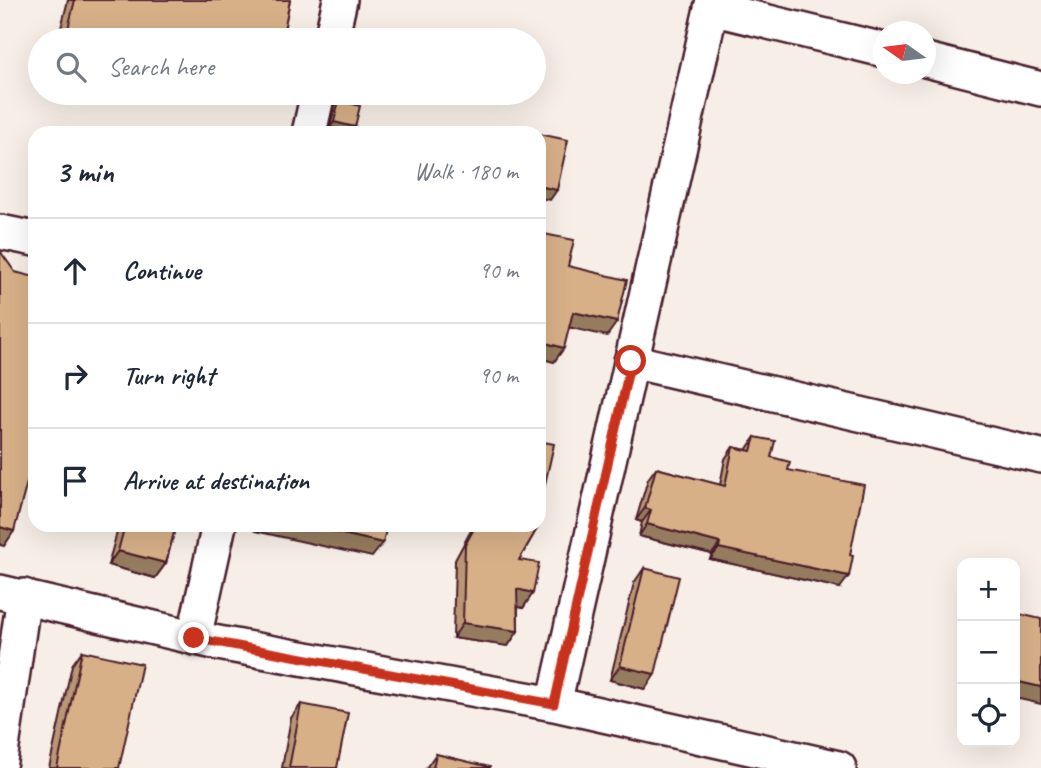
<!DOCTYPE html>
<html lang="en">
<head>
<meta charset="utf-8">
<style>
	:root { --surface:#fff; --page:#f2f2f3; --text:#1f2937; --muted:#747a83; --line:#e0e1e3 }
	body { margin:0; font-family:Caveat,sans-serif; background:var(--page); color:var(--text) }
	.controls { position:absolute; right:21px; bottom:21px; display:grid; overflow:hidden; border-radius:14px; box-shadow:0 7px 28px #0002 }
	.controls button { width:63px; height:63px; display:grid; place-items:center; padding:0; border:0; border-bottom:2px solid var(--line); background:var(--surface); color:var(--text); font:35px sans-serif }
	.compass { position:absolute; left:873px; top:21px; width:63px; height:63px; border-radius:50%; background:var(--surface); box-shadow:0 7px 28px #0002; rotate:284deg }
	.stop { position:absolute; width:21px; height:21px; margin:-16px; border:5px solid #c8321e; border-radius:50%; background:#fff }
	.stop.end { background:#c8321e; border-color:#fff; box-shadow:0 2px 7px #0008 }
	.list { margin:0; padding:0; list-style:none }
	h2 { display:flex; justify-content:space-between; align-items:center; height:91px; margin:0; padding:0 28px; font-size:30px }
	h2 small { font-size:23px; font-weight:400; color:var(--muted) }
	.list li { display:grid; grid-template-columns:46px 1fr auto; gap:21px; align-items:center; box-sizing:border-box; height:105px; padding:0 28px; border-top:2px solid var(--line) }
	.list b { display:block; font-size:26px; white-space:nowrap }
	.list em { font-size:23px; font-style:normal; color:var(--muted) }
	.icon { flex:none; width:38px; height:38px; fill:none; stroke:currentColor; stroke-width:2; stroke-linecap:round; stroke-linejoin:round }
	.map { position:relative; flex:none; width:1041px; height:768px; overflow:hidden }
	.search { position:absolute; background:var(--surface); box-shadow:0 7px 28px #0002; left:28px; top:28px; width:518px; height:77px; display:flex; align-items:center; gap:18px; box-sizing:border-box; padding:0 24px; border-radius:38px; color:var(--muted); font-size:26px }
	.panel { position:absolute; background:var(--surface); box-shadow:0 7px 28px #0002; left:28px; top:126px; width:518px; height:406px; border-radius:21px }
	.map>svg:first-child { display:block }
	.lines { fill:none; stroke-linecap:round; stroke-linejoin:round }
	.minor-casing { stroke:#4a1f2b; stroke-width:38 }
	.minor { stroke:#fff; stroke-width:33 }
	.wall { fill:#b99775; stroke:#4a1f2b; stroke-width:2 }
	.shaded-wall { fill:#967b5f; stroke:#4a1f2b; stroke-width:2 }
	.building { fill:#d7b088; stroke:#4a1f2b; stroke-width:2 }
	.route { stroke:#c8321e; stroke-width:9 }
</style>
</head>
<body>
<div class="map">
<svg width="1041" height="768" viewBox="0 0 1041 768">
	<rect width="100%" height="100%" fill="#f7efe7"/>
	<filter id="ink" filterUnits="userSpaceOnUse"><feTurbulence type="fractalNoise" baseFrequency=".0143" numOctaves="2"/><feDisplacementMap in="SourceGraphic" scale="14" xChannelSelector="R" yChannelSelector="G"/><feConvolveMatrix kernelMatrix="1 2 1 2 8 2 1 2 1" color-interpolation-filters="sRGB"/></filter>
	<g filter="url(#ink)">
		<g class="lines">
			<defs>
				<path id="minor" d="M 711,8 L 884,50
					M 331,40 L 340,0
					M 926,60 L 1041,89
					M 309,133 L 318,93
					M 0,232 L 35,239
					M 631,361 L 1041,456
					M 0,592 L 218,643 L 554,704 L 839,768
					M 194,638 L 219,525
					M 554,704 L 713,0
					M 0,761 L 24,596"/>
			</defs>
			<!-- minor casing -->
			<use href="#minor" class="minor-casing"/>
			<!-- minor -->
			<use href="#minor" class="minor"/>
		</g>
		<!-- wall -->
		<path class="wall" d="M 68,0 L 290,0 L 282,40 L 58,40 Z
			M 339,100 L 351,132 L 330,127 L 335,106 Z
			M 755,437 L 771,457 L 788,470 L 840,588 L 710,559 L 712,554 L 639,536 L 642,522 L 636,520 L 648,479 L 656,468 L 720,485 L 725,459 L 733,447 L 746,450 Z
			M 119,525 L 176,525 L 166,563 L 155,578 L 108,565 Z
			M 474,525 L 539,525 L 519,560 L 533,593 L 523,608 L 518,606 L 518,631 L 508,646 L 453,638 L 455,560 Z
			M 644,568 L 655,674 L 645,689 L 610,680 L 634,583 Z
			M 82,651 L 119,768 L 49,768 L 72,665 Z
			M 301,704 L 337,768 L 282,768 L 291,718 Z
			M 436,754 L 490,768 L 426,768 Z"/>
		<!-- shaded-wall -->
		<path class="shaded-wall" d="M 66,37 L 80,40 L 63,40 Z
			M 334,122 L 355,127 L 351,132 L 330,127 Z
			M 539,186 L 557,190 L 550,200 L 539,198 Z
			M 573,312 L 617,322 L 607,336 L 563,326 Z
			M 539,341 L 564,348 L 554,362 L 539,358 Z
			M 645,508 L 651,510 L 642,522 L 636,520 Z
			M 647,524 L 720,543 L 712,554 L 639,536 Z
			M 259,525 L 303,525 L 383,543 L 372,557 L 255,531 Z
			M 0,527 L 14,531 L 4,546 L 0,545 Z
			M 719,548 L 849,576 L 840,588 L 710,559 Z
			M 118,551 L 166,563 L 155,578 L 108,565 Z
			M 517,589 L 533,593 L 523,608 L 507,604 Z
			M 463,623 L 518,631 L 508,646 L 453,638 Z
			M 620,666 L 655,674 L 645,689 L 610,680 Z
			M 1015,681 L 1041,687 L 1041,704 L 1015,698 Z"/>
		<!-- building -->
		<path class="building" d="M 75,0 L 290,0 L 282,40 L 80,40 L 66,37 Z
			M 339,100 L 360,106 L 355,127 L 334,122 Z
			M 511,128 L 536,133 L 510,133 Z
			M 539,134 L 568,140 L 557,190 L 539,186 Z
			M 539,233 L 574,240 L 568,266 L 627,280 L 617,322 L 573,312 L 564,348 L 539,341 Z
			M 0,251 L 15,272 L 35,277 L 35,453 L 14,531 L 0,527 Z
			M 755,437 L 775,441 L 771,457 L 790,462 L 788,470 L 864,485 L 850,555 L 853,556 L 849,576 L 719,548 L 720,543 L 647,524 L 651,510 L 645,508 L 656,468 L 725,486 L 733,447 L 751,451 Z
			M 539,441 L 554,444 L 539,511 Z
			M 539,520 L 542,520 L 519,560 L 539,563 L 533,593 L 517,589 L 518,631 L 463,623 L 465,545 L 476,525 L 539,525 Z
			M 125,525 L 176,525 L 166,563 L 118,551 Z
			M 303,525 L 387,525 L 383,543 Z
			M 644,568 L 679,577 L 655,674 L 620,666 Z
			M 1015,613 L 1041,619 L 1041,687 L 1015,681 Z
			M 82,651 L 142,664 L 119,768 L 57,768 Z
			M 301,704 L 348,713 L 337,768 L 289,768 Z
			M 436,754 L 490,767 L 490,768 L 433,768 Z"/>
	</g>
	<g class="lines" filter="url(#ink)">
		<!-- route -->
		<path class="route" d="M 194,638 L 554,704 L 631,361"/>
	</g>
</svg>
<div class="controls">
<button>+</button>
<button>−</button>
<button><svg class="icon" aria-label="locate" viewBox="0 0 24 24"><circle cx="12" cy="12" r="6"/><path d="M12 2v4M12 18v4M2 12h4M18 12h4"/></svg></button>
</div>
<svg class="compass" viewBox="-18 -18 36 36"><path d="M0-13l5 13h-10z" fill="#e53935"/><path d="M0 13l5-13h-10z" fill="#747a83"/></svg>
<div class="stop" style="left:631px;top:361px"></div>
<div class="stop end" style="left:194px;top:638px"></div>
<div class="search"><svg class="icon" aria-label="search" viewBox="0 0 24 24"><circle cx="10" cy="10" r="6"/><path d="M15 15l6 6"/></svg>Search here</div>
<section class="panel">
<h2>3 min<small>Walk · 180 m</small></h2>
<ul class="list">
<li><svg class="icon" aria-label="ahead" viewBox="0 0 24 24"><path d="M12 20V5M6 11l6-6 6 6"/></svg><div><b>Continue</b></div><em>90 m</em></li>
<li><svg class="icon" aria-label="right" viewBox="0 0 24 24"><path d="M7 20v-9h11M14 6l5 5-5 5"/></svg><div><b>Turn right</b></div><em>90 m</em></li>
<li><svg class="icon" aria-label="arrive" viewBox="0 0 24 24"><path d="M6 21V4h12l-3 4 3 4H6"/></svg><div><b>Arrive at destination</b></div></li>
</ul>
</section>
</div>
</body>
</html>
